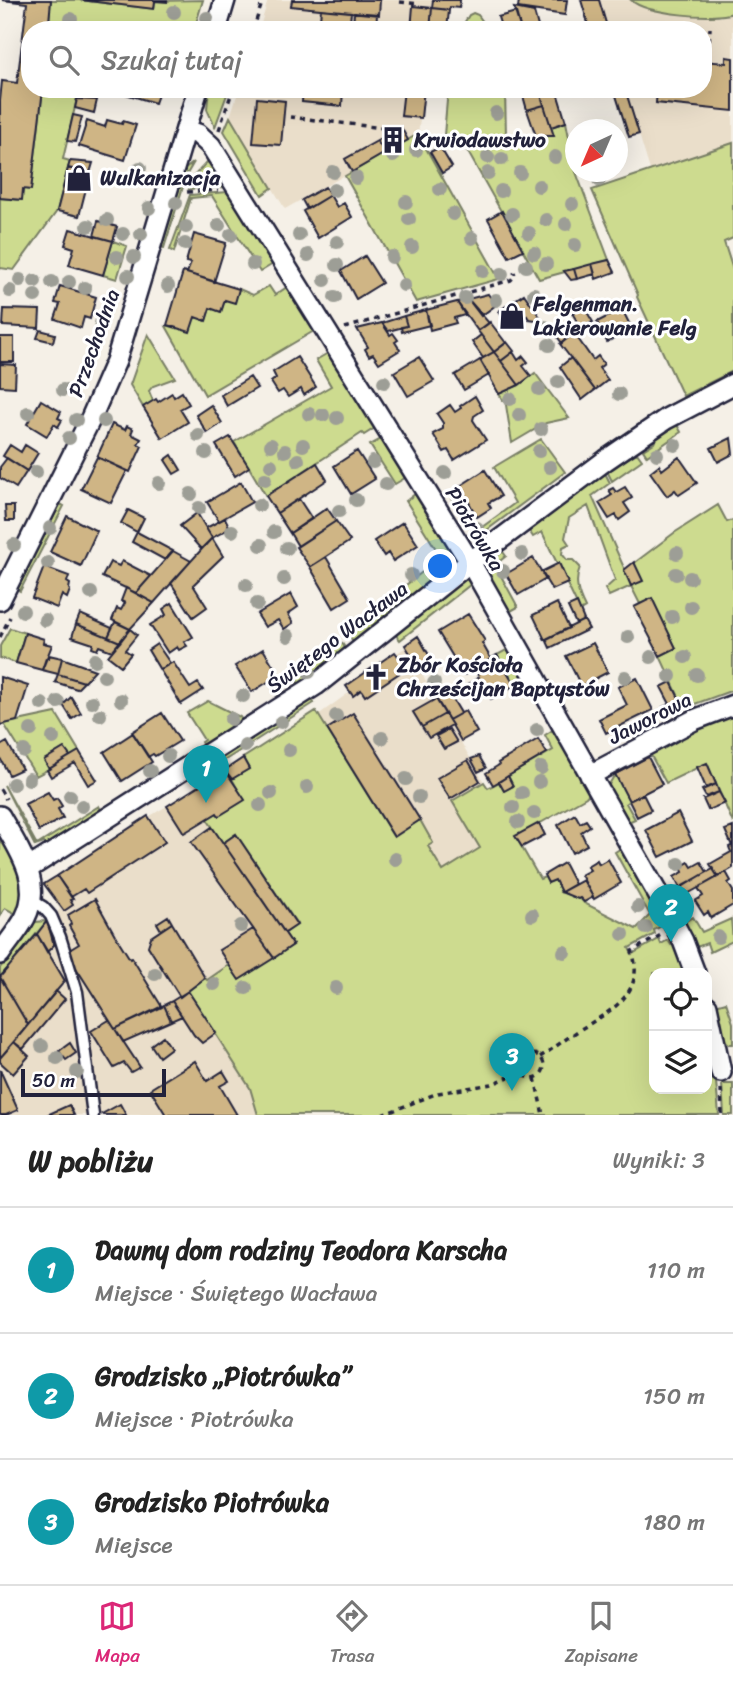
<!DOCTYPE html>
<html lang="pl">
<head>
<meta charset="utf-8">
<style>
	:root { --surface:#fff; --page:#f6f6f6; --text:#222; --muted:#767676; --line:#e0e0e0; --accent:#db2777 }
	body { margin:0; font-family:Sriracha,sans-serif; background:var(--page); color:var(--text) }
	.controls { position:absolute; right:21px; bottom:21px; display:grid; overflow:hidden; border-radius:14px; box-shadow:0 7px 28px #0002 }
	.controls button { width:63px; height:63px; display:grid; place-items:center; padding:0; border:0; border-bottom:2px solid var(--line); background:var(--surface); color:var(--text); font:35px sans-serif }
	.compass { position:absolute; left:565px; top:119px; width:63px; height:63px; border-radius:50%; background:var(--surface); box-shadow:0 7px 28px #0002; rotate:224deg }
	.scale { position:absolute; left:21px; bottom:18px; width:145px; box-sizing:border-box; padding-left:7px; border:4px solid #22223b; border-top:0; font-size:19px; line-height:24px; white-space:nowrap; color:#22223b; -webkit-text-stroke:5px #fff; paint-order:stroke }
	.you { position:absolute; left:441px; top:567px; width:24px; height:24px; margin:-18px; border:5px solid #fff; border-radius:50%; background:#1a73e8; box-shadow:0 0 0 10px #1a73e833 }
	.badge { display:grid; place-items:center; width:46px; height:46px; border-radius:50%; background:var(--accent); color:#fff; font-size:23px; font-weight:700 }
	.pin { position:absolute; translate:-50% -58px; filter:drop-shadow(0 2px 4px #0008) }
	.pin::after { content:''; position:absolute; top:37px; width:24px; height:21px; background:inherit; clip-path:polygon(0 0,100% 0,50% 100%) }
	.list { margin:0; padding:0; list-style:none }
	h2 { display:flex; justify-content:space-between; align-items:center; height:91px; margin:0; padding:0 28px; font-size:30px }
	h2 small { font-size:23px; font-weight:400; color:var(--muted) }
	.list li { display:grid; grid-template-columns:46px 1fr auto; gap:21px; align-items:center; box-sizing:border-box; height:126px; padding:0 28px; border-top:2px solid var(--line) }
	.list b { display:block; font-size:26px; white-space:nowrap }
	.list p { margin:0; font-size:23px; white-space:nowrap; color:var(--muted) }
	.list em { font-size:23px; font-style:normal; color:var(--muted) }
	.icon { flex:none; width:38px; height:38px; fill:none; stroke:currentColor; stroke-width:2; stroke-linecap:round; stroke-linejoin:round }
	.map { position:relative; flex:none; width:733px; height:1115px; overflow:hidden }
	.search { position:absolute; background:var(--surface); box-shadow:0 7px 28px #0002; left:21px; right:21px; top:21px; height:77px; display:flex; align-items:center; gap:18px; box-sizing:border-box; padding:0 24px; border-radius:28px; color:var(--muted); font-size:26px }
	.sheet { height:469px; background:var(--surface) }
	nav { display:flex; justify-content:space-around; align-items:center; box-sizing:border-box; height:98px; border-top:2px solid var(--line); background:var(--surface); font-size:19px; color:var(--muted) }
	nav a { display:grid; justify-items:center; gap:4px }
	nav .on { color:var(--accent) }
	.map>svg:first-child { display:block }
	.built { fill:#eadeca }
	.green { fill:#cddb8f; stroke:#787e65; stroke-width:2 }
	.building { fill:#cfb585; stroke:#22223b; stroke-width:2 }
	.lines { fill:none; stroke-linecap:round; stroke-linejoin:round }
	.service-casing { stroke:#22223b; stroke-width:15 }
	.minor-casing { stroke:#22223b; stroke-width:24 }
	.path { stroke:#22223b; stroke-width:3.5; stroke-dasharray:5 5; stroke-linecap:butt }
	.service { stroke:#fff; stroke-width:10 }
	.minor { stroke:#fff; stroke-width:19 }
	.tree { fill:#9d9e96 }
	.labels { text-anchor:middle; stroke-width:6; stroke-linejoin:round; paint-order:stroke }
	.poi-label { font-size:21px; font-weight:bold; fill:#22223b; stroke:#fff; text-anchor:start }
	.street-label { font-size:21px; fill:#22223b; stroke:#fff }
</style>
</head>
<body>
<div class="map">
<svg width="733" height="1115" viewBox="0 0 733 1115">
	<rect width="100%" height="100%" fill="#f5f0e7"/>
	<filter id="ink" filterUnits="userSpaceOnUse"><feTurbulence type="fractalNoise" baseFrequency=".0143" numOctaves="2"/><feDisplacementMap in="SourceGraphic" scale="14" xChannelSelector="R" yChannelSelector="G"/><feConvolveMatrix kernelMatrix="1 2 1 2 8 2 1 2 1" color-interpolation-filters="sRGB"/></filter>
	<g filter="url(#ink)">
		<!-- built -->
		<path class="built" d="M 268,0 L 433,0 L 430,30 L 259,30 Z
			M 599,0 L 631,0 L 720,17 L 733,13 L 733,143 L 650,170 L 625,89 L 703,89 L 703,30 L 608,30 Z
			M 239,89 L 424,89 L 418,134 L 285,209 L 230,117 Z
			M 406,647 L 484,782 L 452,801 L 480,848 L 443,871 L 428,846 L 433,843 L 394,837 L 318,715 L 350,692 L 346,686 L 395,652 L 397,653 Z
			M 167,806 L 184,833 L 207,819 L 293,945 L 239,980 L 206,980 L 188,991 L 250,1088 L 258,1115 L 0,1115 L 0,978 L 60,909 L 44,884 L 106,842 Z"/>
		<!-- green -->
		<path class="green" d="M 51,0 L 80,0 L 154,9 L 155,1 L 203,0 L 194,30 L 52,30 L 53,23 L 49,22 Z
			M 631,0 L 733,0 L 733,13 C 714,20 645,14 631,0 Z
			M 473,13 L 478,15 L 489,30 L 460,30 L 469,15 Z
			M 43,89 L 69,89 L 69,92 L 78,94 L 63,159 L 70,161 L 57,211 L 14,270 L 0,268 L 0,198 L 21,200 L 23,189 L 31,190 Z
			M 209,89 L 229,89 L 215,127 L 207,109 Z
			M 448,89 L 505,89 L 506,136 L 553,136 L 551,127 L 566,122 L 576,172 L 609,260 L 539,279 L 459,136 L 444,135 Z
			M 230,117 L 272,188 L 262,195 L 224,131 Z
			M 418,134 L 499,279 L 416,302 L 345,176 Z
			M 733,143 L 733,238 L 724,242 L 733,270 L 733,371 L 683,396 L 637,297 L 638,295 L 592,190 Z
			M 194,162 L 187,174 L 164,248 L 161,247 L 184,170 Z
			M 207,162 L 211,164 L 226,187 L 189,189 L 192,178 Z
			M 228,192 L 273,264 L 260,272 L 212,196 L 191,198 L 174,252 L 170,250 L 190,195 Z
			M 113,241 L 127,246 L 117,279 L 103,275 Z
			M 269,286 L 275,295 L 287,287 L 314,331 L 205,395 L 166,326 L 195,317 L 206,320 L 210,308 L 221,312 L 225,300 L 239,289 L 253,295 Z
			M 148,334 L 175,378 L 153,386 L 149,391 L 153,401 L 143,407 L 130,385 Z
			M 328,353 L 375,428 L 364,435 L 362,433 L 266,496 L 234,442 L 331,386 L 316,360 Z
			M 535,373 L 569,418 L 546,423 L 512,443 L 506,405 L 499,394 L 519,385 Z
			M 676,423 L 681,432 L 647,456 L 643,450 L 654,443 L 658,434 Z
			M 381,439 L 405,478 L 395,484 L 370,445 Z
			M 541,439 L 565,472 L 479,536 L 476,536 L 474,533 L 515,503 L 494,467 Z
			M 637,453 L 642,460 L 612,481 L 607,471 Z
			M 605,473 L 610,483 L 592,496 L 625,570 L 674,533 L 718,505 L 727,522 L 733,520 L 733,690 L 684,708 L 660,656 L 676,648 L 652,599 L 640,604 L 631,586 L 609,596 L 605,589 L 615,580 L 588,506 L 569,518 L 565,538 L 569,544 L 563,547 L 562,554 L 567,560 L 573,560 L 580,567 C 574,582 578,594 585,608 L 580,611 L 542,532 L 533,537 L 528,529 Z
			M 415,494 L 453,554 L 454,563 L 355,646 L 347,632 L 441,557 L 406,501 Z
			M 60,504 L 64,506 L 20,591 L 17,589 Z
			M 501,549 L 506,556 L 495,565 L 518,607 L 507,613 L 486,568 L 488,560 Z
			M 465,577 L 471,584 L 400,640 L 395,634 Z
			M 10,628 L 25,633 L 16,663 L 0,658 L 0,646 Z
			M 342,643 L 347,651 L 300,687 L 295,677 Z
			M 510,648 L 526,675 L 518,679 L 517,686 L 497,655 Z
			M 311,698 L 314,703 L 208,771 L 205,767 Z
			M 208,701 L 240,717 L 244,724 L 205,749 L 201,742 L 204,740 L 187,713 Z
			M 316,711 L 393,836 L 420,820 L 433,843 L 428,846 L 443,871 L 480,848 L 452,801 L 484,782 L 488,788 L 499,782 L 504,791 L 513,786 L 508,776 L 553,750 L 545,735 L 556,728 L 592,790 L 586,797 L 516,837 L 540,879 L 545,877 L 548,883 L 555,880 L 562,892 L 578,899 L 580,898 L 584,903 L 636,929 L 650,915 L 615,852 L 623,847 L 667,923 L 654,930 L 655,934 L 629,948 L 632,954 L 659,939 L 661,944 L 668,940 L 671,945 L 677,942 L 688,973 L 654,973 L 654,1089 L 707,1089 L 707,1060 L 710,1077 L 716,1082 L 719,1115 L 258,1115 L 250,1088 L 188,991 L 205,978 L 207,980 L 229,965 L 239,979 L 293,945 L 285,933 L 297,924 L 236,834 L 223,843 L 207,819 L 217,813 L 219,816 L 244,800 L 232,779 L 249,769 L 243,758 Z
			M 56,713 L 79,751 L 70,756 L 64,748 L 44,760 L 49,769 L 36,776 L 4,724 Z
			M 733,714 L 733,823 L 707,763 L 666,783 L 649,752 L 689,732 Z
			M 615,774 L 629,801 L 626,803 L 635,819 L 626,823 L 607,788 Z
			M 4,785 L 37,845 L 99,806 L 102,812 L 46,846 L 44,843 L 35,846 Z
			M 0,834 L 20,872 L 24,892 L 18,915 L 5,908 L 0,916 Z
			M 693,917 L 702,932 L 731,919 L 733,941 L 710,952 L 707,943 L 694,948 L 682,923 Z
			M 47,921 L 0,978 L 0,968 L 32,925 L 35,922 Z
			M 726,1002 L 733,1023 L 733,1044 L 729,1044 L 720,1036 L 712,1006 Z
			M 722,1084 L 733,1084 L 733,1115 L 724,1115 Z"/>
		<!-- building -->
		<path class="building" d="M 2,0 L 51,0 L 49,22 L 53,22 L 52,30 L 30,30 L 30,89 L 43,89 L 31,190 L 23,189 L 22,200 L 0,198 L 0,101 L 2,81 L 17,83 L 27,3 Z
			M 80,0 L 167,0 L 167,2 L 155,1 L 154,9 Z
			M 292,0 L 380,0 L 379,15 L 291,6 Z
			M 433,0 L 460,0 L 459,8 L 450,7 L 449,10 L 432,8 Z
			M 519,0 L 567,0 L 565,15 L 518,8 Z
			M 581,0 L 599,0 L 608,30 L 590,30 Z
			M 413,6 L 432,8 L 430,30 L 411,30 Z
			M 432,8 L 449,10 L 447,30 L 430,30 Z
			M 514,8 L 534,12 L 539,30 L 521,30 Z
			M 321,9 L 351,12 L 349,30 L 319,30 Z
			M 354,12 L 377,14 L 376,30 L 353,28 Z
			M 516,12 L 521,30 L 502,30 L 498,17 Z
			M 726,57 L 733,58 L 733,111 L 656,103 L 657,89 L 703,89 L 703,61 L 726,63 Z
			M 79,89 L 98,89 L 97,100 L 77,99 Z
			M 128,89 L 160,89 L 155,103 L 126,94 Z
			M 303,89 L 343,89 L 342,106 L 302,102 Z
			M 404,89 L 424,89 L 421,118 L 401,116 Z
			M 529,89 L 539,89 L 544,105 L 527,110 L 522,92 Z
			M 539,89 L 556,89 L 566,122 L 551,127 Z
			M 614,89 L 625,89 L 639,134 L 629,137 Z
			M 257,98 L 285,101 L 281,145 L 253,143 Z
			M 77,99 L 97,100 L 94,113 L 75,108 Z
			M 544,105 L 551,127 L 554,136 L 536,136 L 527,110 Z
			M 73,115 L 82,117 L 75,142 L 67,141 Z
			M 107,120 L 122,124 L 123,121 L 136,125 L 125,160 L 79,146 L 87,121 L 105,127 Z
			M 401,127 L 408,140 L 385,153 L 377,141 Z
			M 377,141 L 385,153 L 352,172 L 345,159 Z
			M 440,147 L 452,167 L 442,173 L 430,152 Z
			M 70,161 L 93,163 L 90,173 L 68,168 Z
			M 68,168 L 90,173 L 79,216 L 57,211 Z
			M 325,187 L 330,195 L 307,209 L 302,200 Z
			M 330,195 L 337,207 L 344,203 L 352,217 L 318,238 L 303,211 Z
			M 502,211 L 523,250 L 509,257 L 488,219 Z
			M 98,221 L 117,227 L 113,241 L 94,236 Z
			M 70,229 L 113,241 L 103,275 L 69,265 L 74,248 L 65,245 Z
			M 194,234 L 226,243 L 214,282 L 187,273 L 191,263 L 186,262 Z
			M 365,256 L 382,283 L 356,299 L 341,271 Z
			M 609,260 L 615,272 L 596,279 L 592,264 Z
			M 592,264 L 595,274 L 577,279 L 574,269 Z
			M 574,269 L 577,279 L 571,280 L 564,271 Z
			M 183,272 L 239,289 L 235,303 L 225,300 L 221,312 L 210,308 L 206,321 L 195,317 L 190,332 L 167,325 Z
			M 60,286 L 96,297 L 90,319 L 84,317 L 81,328 L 55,319 L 60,304 L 55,303 Z
			M 488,294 L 496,305 L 481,316 L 468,299 Z
			M 524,294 L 540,317 L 536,320 L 529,319 L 527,316 L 511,327 L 499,311 Z
			M 468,299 L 489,323 L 478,331 L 457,302 Z
			M 457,302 L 465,315 L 454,318 L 456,323 L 430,330 L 426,310 Z
			M 584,307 L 593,322 L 581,328 L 572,313 Z
			M 4,309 L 40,310 L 39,328 L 3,326 Z
			M 622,309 L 632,329 L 607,342 L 597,322 Z
			M 426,310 L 430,325 L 402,332 L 401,327 L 407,326 L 404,316 Z
			M 404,316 L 407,326 L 388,331 L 382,323 Z
			M 490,322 L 506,343 L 494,352 L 478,331 Z
			M 382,323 L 390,335 L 393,333 L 398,340 L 395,342 L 400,350 L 379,363 L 373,354 L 369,356 L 365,349 L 368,347 L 357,329 Z
			M 562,325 L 570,336 L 562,343 L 553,331 Z
			M 40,330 L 55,334 L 53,342 L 37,338 Z
			M 574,333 L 593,360 L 598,356 L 604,364 L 599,368 L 608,380 L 595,390 L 560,344 Z
			M 481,335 L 494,352 L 483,358 L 472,342 Z
			M 0,337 L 14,337 L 14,362 L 0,362 Z
			M 507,342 L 514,351 L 501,361 L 494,352 Z
			M 494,352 L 519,385 L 499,394 L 480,360 Z
			M 513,352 L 518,360 L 523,356 L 528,362 L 523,366 L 531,376 L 519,385 L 501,361 Z
			M 297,357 L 316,387 L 304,395 L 301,389 L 288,397 L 283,390 L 278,393 L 271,382 L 276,378 L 273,372 Z
			M 419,357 L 434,381 L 408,396 L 394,372 Z
			M 571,358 L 595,390 L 582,400 L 560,367 Z
			M 480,360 L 489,375 L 464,390 L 455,375 Z
			M 0,364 L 16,365 L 15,387 L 0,386 Z
			M 250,377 L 257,388 L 227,406 L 221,395 Z
			M 182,392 L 189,404 L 180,409 L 188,422 L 162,438 L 143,407 L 156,399 L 158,402 L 172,393 L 174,397 Z
			M 475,396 L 483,410 L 474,416 L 473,420 L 486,440 L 454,460 L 448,450 L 444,452 L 433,434 L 443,429 L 443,423 L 437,414 L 450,405 L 455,412 L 461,408 L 460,406 Z
			M 41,400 L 61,412 L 58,418 L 62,420 L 58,427 L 54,424 L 47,436 L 27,424 Z
			M 211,405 L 222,423 L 207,433 L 196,415 Z
			M 112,424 L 125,430 L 127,426 L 133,429 L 131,434 L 141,439 L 138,444 L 142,446 L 130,472 L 97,457 Z
			M 230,437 L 249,467 L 235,476 L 216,445 Z
			M 731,438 L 733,454 L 718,462 L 711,448 Z
			M 10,445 L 21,452 L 25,445 L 38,453 L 27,471 L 3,456 Z
			M 357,451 L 375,479 L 351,494 L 334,466 Z
			M 172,455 L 181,470 L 174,474 L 165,460 Z
			M 97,457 L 127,471 L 111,503 L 81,489 Z
			M 679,457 L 697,483 L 679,495 L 675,490 L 667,496 L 650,472 L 659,465 L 662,470 Z
			M 7,458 L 27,471 L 16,488 L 0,478 L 0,467 Z
			M 317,463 L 327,480 L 277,513 L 266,496 Z
			M 485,470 L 501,496 L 488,503 L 491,508 L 477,517 L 460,486 Z
			M 241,482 L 252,502 L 219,521 L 207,502 Z
			M 625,487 L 632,498 L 624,503 L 630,512 L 619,520 L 616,515 L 609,519 L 599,503 L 612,495 L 609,490 L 613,488 L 616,492 Z
			M 299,499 L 312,519 L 290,533 L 277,513 Z
			M 5,506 L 14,506 L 14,521 L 6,521 Z
			M 327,508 L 336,521 L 298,546 L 290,533 Z
			M 128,510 L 144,518 L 137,532 L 121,523 Z
			M 197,513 L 212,538 L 201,549 L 180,526 Z
			M 67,516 L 97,531 L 81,566 L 50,552 Z
			M 225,518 L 230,528 L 212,538 L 206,528 Z
			M 336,521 L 350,541 L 310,567 L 296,547 Z
			M 403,522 L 418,545 L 393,561 L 388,553 L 384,556 L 374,541 Z
			M 137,532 L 173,551 L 165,560 L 132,542 Z
			M 212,538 L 223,556 L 193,585 L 207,607 L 193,617 L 171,583 Z
			M 173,551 L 191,561 L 154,603 L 136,593 Z
			M 326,557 L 350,598 L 334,608 L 310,567 Z
			M 533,558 L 546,579 L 518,595 L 506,574 Z
			M 122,561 L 151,576 L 136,593 L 102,577 L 110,562 L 119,566 Z
			M 634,562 L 643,581 L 631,586 L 624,570 Z
			M 559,563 L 568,583 L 552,590 L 541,572 Z
			M 44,567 L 69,576 L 67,582 L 70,584 L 69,589 L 70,590 L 67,598 L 62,595 L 57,608 L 32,598 Z
			M 126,588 L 154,603 L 130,629 L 112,620 L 117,608 L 121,610 L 125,603 L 121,601 Z
			M 291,594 L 298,607 L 288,614 L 293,623 L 284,629 L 278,620 L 265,627 L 257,614 Z
			M 652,598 L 676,648 L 660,656 L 634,607 Z
			M 172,603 L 193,637 L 184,642 L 187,646 L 179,650 L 177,647 L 168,653 L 150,625 L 166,615 L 163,609 Z
			M 557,603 L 569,628 L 545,640 L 533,615 Z
			M 577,603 L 584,620 L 576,624 L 568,607 Z
			M 80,614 L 112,628 L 108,637 L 76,624 Z
			M 468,614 L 485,641 L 482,643 L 491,659 L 464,675 L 438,632 Z
			M 584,620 L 589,629 L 550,648 L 546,639 Z
			M 115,622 L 130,629 L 120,642 L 108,637 Z
			M 76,624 L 108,637 L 120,642 L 112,651 L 99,646 L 97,650 L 92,648 L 93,644 L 72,637 Z
			M 130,629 L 137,635 L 125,650 L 131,654 L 121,666 L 108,656 Z
			M 25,633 L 44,639 L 43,643 L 52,645 L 42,670 L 16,663 Z
			M 418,636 L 433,662 L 426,666 L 428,669 L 422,673 L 405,645 Z
			M 593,643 L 608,672 L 581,686 L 566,656 Z
			M 157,644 L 170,663 L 160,670 L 148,650 Z
			M 263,649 L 279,675 L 252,692 L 235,666 Z
			M 395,652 L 407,668 L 365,696 L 361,690 L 353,696 L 346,686 Z
			M 49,655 L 62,658 L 58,674 L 42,670 L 46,658 L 49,658 Z
			M 497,655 L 515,685 L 491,699 L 485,689 L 474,696 L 467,685 L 479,677 L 474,669 Z
			M 62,658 L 95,670 L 84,682 L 58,674 Z
			M 173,662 L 190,688 L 198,683 L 203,690 L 181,704 L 160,670 Z
			M 58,674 L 84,682 L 77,689 L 55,682 Z
			M 0,677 L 28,686 L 17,721 L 0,725 Z
			M 637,678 L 653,710 L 606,733 L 599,719 L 627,705 L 618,687 Z
			M 671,682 L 684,708 L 667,716 L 663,707 L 670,704 L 661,687 Z
			M 446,688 L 461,713 L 449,720 L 434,695 Z
			M 71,697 L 81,713 L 72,719 L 63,705 Z
			M 436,699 L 445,714 L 422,727 L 413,712 Z
			M 465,711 L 477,732 L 461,741 L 449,720 Z
			M 162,713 L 180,741 L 155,756 L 153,754 L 148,757 L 132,732 Z
			M 353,713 L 420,820 L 394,837 L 327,729 Z
			M 445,714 L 452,725 L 429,738 L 422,727 Z
			M 449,729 L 457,742 L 444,749 L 436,736 Z
			M 133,733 L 152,762 L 122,781 L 104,752 Z
			M 538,739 L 547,753 L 493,785 L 486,773 L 499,765 L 498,763 Z
			M 7,742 L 22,769 L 9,775 L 0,758 L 0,746 Z
			M 64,748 L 70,756 L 49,769 L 44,760 Z
			M 79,751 L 97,780 L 88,785 L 75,763 L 51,777 L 47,770 Z
			M 479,756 L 486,768 L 478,772 L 471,759 Z
			M 648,757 L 662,784 L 629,801 L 615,774 Z
			M 243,758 L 249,769 L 232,779 L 225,770 Z
			M 468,760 L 480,781 L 450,799 L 437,778 Z
			M 707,763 L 716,784 L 706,788 L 697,767 Z
			M 225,770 L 245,800 L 219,816 L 217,813 L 184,833 L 167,806 L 200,785 L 198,784 Z
			M 508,776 L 513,786 L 504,791 L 499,782 Z
			M 716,784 L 719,792 L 706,797 L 702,790 Z
			M 48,792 L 53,800 L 57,798 L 62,806 L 58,809 L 63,818 L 39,831 L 25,804 Z
			M 719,792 L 725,803 L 708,810 L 703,799 Z
			M 643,794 L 651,810 L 637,817 L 629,801 Z
			M 678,813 L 692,841 L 660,857 L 646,830 Z
			M 575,814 L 580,823 L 586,820 L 590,826 L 581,832 L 587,845 L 572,853 L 558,825 Z
			M 148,816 L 165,842 L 87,893 L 84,889 L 71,897 L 57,876 Z
			M 539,823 L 545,835 L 522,847 L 515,836 Z
			M 212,827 L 293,945 L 274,958 L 191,842 Z
			M 733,827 L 733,845 L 732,846 L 725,830 Z
			M 236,834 L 297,925 L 285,933 L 223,843 Z
			M 733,845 L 733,868 L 718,877 L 710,864 L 731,852 L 729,847 Z
			M 608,859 L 621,883 L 594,899 L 581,875 L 590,870 L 587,866 L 597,860 L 599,864 Z
			M 689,862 L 692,867 L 701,862 L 707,872 L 680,888 L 674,877 L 683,872 L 681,867 Z
			M 564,863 L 575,884 L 561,892 L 555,880 L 548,883 L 544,875 Z
			M 713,869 L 718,877 L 682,897 L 677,889 Z
			M 726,872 L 731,881 L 728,883 L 733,891 L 733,905 L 711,918 L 708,912 L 704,915 L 695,901 L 703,896 L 698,888 Z
			M 57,876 L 73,899 L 70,900 L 73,905 L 64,911 L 44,884 Z
			M 583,880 L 593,897 L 584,902 L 580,898 L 578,899 L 561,892 Z
			M 95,899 L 115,935 L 130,959 L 132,958 L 162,1007 L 115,1029 L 66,952 L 79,944 L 69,926 L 71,924 L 68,915 Z
			M 168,916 L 172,923 L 161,930 L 157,923 Z
			M 47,921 L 54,945 L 47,952 L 37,934 Z
			M 172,923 L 205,978 L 180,997 L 148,946 L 151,937 Z
			M 253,929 L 274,958 L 239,980 L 219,950 Z
			M 37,934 L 65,981 L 28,1025 L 0,977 Z
			M 0,977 L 28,1025 L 0,1058 Z
			M 56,991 L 65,999 L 23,1049 L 14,1042 Z
			M 188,991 L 216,1033 L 202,1043 L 194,1035 L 172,1001 Z
			M 172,1001 L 182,1016 L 171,1021 L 164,1005 Z
			M 164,1005 L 171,1021 L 123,1042 L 115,1029 Z
			M 109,1020 L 140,1067 L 131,1072 L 124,1063 L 114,1068 L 91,1031 Z
			M 163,1036 L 171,1048 L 159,1057 L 151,1045 Z
			M 14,1042 L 29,1056 L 13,1074 L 0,1062 L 0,1058 Z
			M 70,1043 L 76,1053 L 66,1060 L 59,1051 Z
			M 195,1061 L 207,1081 L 223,1071 L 229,1081 L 220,1086 L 237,1115 L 166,1115 L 150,1089 Z
			M 0,1070 L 18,1110 L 6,1115 L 0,1115 Z
			M 120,1104 L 126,1115 L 103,1115 L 102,1114 Z
			M 69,1105 L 74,1115 L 47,1115 Z"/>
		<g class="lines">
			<defs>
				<path id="service" d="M 31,900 L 43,907 L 51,916 L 60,937 L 77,992 L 93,1115"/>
				<path id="minor" d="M 216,30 L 225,0
					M 186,130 L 198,134 L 211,146 L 470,562 L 664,905 L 683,941 L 695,973
					M 0,600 L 91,418 L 116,361 L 198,89
					M 590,775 L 694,720 L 733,705
					M 0,816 C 17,847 44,881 25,918 C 18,931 8,942 0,954
					M 29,868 L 316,685 L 470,562 L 606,460 L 666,419 L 733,384
					M 707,1006 L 721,1072"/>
			</defs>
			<!-- service casing -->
			<use href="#service" class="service-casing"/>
			<!-- minor casing -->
			<use href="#minor" class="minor-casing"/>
			<!-- path -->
			<path class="path" d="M 400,2 L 419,4
				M 253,30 L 263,0
				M 708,61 L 710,28
				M 290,117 L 383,128
				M 219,130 L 233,89
				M 187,192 L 218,190
				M 345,328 L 511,280 L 515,275 L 514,272
				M 0,637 L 10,617
				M 0,789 L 6,799
				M520 1066a12 12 0 1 1 24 0a12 12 0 1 1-24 0Z
				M 540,1057 C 554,1048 567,1038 581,1029 C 611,1011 646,993 632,951 L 661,935
				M 535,1078 L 543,1115
				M 721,1089 L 722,1115
				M 382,1115 L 438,1093 L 492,1084 L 521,1072"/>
			<!-- service -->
			<use href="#service" class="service"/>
			<!-- minor -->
			<use href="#minor" class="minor"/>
		</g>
		<!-- trees -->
		<g class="tree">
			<circle cx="174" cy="12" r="7"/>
			<circle cx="207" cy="18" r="7"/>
			<circle cx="71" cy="19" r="7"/>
			<circle cx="496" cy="113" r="7"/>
			<circle cx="416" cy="150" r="7"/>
			<circle cx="393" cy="156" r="7"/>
			<circle cx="488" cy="157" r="7"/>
			<circle cx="555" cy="157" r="7"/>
			<circle cx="502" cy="159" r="7"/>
			<circle cx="140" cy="168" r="7"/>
			<circle cx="333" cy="172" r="7"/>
			<circle cx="488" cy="173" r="7"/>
			<circle cx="520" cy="173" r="7"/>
			<circle cx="356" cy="178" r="7"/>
			<circle cx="599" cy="180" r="7"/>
			<circle cx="539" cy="186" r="7"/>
			<circle cx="440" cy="189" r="7"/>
			<circle cx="334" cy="190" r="7"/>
			<circle cx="501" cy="191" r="7"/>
			<circle cx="406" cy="202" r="7"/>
			<circle cx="176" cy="203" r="7"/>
			<circle cx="572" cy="204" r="7"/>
			<circle cx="149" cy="208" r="7"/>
			<circle cx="453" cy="214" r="7"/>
			<circle cx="512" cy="214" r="7"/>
			<circle cx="409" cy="219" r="7"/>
			<circle cx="107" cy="220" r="7"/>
			<circle cx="546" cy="220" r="7"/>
			<circle cx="566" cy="224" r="7"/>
			<circle cx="219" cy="225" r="7"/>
			<circle cx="88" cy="226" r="7"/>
			<circle cx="186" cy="227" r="7"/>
			<circle cx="529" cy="233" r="7"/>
			<circle cx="123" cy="234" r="7"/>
			<circle cx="141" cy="234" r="7"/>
			<circle cx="231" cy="235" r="7"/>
			<circle cx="299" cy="235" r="7"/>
			<circle cx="472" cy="238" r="7"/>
			<circle cx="337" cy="242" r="7"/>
			<circle cx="185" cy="244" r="7"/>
			<circle cx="575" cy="245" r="7"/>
			<circle cx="412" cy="247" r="7"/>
			<circle cx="534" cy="253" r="7"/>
			<circle cx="308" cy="255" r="7"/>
			<circle cx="117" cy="257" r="7"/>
			<circle cx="134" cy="257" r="7"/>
			<circle cx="392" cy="257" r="7"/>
			<circle cx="253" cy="264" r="7"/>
			<circle cx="546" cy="264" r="7"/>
			<circle cx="337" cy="265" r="7"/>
			<circle cx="526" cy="266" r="7"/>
			<circle cx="483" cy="271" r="7"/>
			<circle cx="502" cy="274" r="7"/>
			<circle cx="128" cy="276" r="7"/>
			<circle cx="20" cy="280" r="7"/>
			<circle cx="325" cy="280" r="7"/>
			<circle cx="35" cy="281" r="7"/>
			<circle cx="52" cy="282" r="7"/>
			<circle cx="69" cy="282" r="7"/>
			<circle cx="404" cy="285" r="7"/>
			<circle cx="168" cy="286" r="7"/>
			<circle cx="85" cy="288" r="7"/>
			<circle cx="10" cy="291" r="7"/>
			<circle cx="534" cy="294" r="7"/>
			<circle cx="35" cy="296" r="7"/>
			<circle cx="335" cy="297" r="7"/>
			<circle cx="465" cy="298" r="7"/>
			<circle cx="496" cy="300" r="7"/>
			<circle cx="101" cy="323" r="7"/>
			<circle cx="545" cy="327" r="7"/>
			<circle cx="549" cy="345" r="7"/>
			<circle cx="384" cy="382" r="7"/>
			<circle cx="558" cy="382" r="7"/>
			<circle cx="539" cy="389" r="7"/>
			<circle cx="63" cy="390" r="7"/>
			<circle cx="619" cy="394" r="7"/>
			<circle cx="510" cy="399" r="7"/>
			<circle cx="28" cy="413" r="7"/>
			<circle cx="309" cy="414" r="7"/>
			<circle cx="323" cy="415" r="7"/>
			<circle cx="519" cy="415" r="7"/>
			<circle cx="337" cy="418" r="7"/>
			<circle cx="76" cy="420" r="7"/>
			<circle cx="104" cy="421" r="7"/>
			<circle cx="541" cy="429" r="7"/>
			<circle cx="198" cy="435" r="7"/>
			<circle cx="69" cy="438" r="7"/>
			<circle cx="271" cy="445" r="7"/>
			<circle cx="303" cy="445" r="7"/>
			<circle cx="675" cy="445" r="7"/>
			<circle cx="285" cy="451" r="7"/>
			<circle cx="539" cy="451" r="7"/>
			<circle cx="206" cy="453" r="7"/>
			<circle cx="657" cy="454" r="7"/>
			<circle cx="298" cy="460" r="7"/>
			<circle cx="373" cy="462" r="7"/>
			<circle cx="271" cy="465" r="7"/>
			<circle cx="550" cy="467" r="7"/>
			<circle cx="36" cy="472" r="7"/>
			<circle cx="445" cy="473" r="7"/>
			<circle cx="265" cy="479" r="7"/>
			<circle cx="159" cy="483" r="7"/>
			<circle cx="386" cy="484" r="7"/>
			<circle cx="191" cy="494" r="7"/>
			<circle cx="457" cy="497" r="7"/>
			<circle cx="356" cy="500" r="7"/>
			<circle cx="259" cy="505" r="7"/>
			<circle cx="199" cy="508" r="7"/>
			<circle cx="339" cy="511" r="7"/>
			<circle cx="50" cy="528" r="7"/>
			<circle cx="477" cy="528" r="7"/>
			<circle cx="232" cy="531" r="7"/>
			<circle cx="274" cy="532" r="7"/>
			<circle cx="14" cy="545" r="7"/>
			<circle cx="261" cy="545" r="7"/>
			<circle cx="287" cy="548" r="7"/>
			<circle cx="677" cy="553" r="7"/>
			<circle cx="522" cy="554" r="7"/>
			<circle cx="48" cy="563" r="7"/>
			<circle cx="503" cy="571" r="7"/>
			<circle cx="676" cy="574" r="7"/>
			<circle cx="411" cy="575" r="7"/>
			<circle cx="690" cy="578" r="7"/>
			<circle cx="284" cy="579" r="7"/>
			<circle cx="246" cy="585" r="7"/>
			<circle cx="91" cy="593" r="7"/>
			<circle cx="257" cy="604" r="7"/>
			<circle cx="691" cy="607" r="7"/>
			<circle cx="23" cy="611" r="7"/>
			<circle cx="672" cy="617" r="7"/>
			<circle cx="45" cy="620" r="7"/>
			<circle cx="288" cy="636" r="7"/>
			<circle cx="628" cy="637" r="7"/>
			<circle cx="651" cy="657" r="7"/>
			<circle cx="685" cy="657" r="7"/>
			<circle cx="95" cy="660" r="7"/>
			<circle cx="309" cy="672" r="7"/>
			<circle cx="697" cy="675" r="7"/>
			<circle cx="104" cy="676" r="7"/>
			<circle cx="670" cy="676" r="7"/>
			<circle cx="625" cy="677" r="7"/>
			<circle cx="434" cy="683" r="7"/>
			<circle cx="243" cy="696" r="7"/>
			<circle cx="121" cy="700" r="7"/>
			<circle cx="58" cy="702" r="7"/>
			<circle cx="92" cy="702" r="7"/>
			<circle cx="42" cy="704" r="7"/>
			<circle cx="100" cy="715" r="7"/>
			<circle cx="336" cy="716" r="7"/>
			<circle cx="231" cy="719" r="7"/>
			<circle cx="281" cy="722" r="7"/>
			<circle cx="31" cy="730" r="7"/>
			<circle cx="537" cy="730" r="7"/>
			<circle cx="53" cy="738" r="7"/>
			<circle cx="382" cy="738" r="7"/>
			<circle cx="245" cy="746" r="7"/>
			<circle cx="289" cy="750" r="7"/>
			<circle cx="24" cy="751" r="7"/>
			<circle cx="168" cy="756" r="7"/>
			<circle cx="541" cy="768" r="7"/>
			<circle cx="150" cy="771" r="7"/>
			<circle cx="29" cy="779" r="7"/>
			<circle cx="406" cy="779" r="7"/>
			<circle cx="539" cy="782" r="7"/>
			<circle cx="13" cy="784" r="7"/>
			<circle cx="307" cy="787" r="7"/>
			<circle cx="271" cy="793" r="7"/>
			<circle cx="522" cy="793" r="7"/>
			<circle cx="70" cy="796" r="7"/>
			<circle cx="419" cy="797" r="7"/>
			<circle cx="260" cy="805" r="7"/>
			<circle cx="82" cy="806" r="7"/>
			<circle cx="513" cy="807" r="7"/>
			<circle cx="534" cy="813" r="7"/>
			<circle cx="518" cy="822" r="7"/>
			<circle cx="395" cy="859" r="7"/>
			<circle cx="679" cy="864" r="7"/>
			<circle cx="638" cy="907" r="7"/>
			<circle cx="532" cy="915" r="7"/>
			<circle cx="241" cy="926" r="7"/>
			<circle cx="646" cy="928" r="7"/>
			<circle cx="623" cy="934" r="7"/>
			<circle cx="718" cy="937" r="7"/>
			<circle cx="564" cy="952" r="7"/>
			<circle cx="155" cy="974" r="7"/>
			<circle cx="214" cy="984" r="7"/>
			<circle cx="246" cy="988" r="7"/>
			<circle cx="336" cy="988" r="7"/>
			<circle cx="42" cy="1046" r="7"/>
			<circle cx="57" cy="1058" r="7"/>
			<circle cx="77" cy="1072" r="7"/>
		</g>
	</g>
	<!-- icons -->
	<defs>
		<symbol id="building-bare" viewBox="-9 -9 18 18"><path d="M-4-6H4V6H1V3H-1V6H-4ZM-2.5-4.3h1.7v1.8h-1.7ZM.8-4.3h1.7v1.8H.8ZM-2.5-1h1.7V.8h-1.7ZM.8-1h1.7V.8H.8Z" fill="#22223b" stroke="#fff" stroke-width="2.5" paint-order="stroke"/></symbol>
		<symbol id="shop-bare" viewBox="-9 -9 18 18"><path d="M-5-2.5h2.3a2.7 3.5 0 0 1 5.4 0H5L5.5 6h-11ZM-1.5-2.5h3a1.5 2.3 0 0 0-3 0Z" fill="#22223b" stroke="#fff" stroke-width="2.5" paint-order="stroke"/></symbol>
		<symbol id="church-bare" viewBox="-9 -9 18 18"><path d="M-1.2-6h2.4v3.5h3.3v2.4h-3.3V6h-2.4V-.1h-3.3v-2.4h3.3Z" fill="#22223b" stroke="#fff" stroke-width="2.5" paint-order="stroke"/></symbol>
	</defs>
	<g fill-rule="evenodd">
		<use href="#building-bare" x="374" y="121" width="38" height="38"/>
		<use href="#shop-bare" x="60" y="159" width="38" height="38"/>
		<use href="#shop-bare" x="493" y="297" width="38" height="38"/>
		<use href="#church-bare" x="357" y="658" width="38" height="38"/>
	</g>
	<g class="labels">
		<!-- poi labels -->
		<g class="poi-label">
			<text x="414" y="147">Krwiodawstwo</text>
			<text x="100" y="185">Wulkanizacja</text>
			<text x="533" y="311">Felgenman.<tspan x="533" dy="24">Lakierowanie Felg</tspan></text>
			<text x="397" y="672">Zbór Kościoła<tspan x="397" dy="24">Chrześcijan Baptystów</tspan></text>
		</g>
		<!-- street labels -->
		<g class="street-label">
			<text transform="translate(94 343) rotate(-70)" y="7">Przechodnia</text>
			<text transform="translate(475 529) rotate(59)" y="7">Piotrówka</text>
			<text transform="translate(337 637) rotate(-37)" y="7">Świętego Wacława</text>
			<text transform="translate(650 718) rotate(-27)" y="7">Jaworowa</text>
		</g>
	</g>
</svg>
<div class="controls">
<button><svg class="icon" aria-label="locate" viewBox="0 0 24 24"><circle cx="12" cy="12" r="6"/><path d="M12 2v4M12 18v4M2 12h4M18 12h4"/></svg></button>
<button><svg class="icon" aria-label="layers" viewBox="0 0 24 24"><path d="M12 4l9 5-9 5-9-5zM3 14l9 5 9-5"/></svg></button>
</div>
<svg class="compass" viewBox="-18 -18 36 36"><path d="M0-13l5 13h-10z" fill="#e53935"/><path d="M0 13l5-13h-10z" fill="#767676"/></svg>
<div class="scale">50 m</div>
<div class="you"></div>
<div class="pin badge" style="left:206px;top:803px;background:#0f9aa8">1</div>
<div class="pin badge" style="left:671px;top:942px;background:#0f9aa8">2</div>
<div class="pin badge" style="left:512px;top:1091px;background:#0f9aa8">3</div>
<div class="search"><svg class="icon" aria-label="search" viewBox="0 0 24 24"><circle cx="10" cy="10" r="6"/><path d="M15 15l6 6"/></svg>Szukaj tutaj</div>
</div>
<section class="sheet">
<h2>W pobliżu<small>Wyniki: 3</small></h2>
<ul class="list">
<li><span class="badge" style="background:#0f9aa8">1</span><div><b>Dawny dom rodziny Teodora Karscha</b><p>Miejsce · Świętego Wacława</p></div><em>110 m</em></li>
<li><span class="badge" style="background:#0f9aa8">2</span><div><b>Grodzisko „Piotrówka”</b><p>Miejsce · Piotrówka</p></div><em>150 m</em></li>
<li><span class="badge" style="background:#0f9aa8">3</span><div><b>Grodzisko Piotrówka</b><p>Miejsce</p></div><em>180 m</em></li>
</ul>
</section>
<nav>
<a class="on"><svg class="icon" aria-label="map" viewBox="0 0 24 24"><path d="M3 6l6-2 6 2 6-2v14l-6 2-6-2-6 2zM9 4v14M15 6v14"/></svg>Mapa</a>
<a><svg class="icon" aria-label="directions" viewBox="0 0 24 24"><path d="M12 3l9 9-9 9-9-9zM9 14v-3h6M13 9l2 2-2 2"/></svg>Trasa</a>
<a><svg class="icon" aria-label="saved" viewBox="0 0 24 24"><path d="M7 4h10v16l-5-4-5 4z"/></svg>Zapisane</a>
</nav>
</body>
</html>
